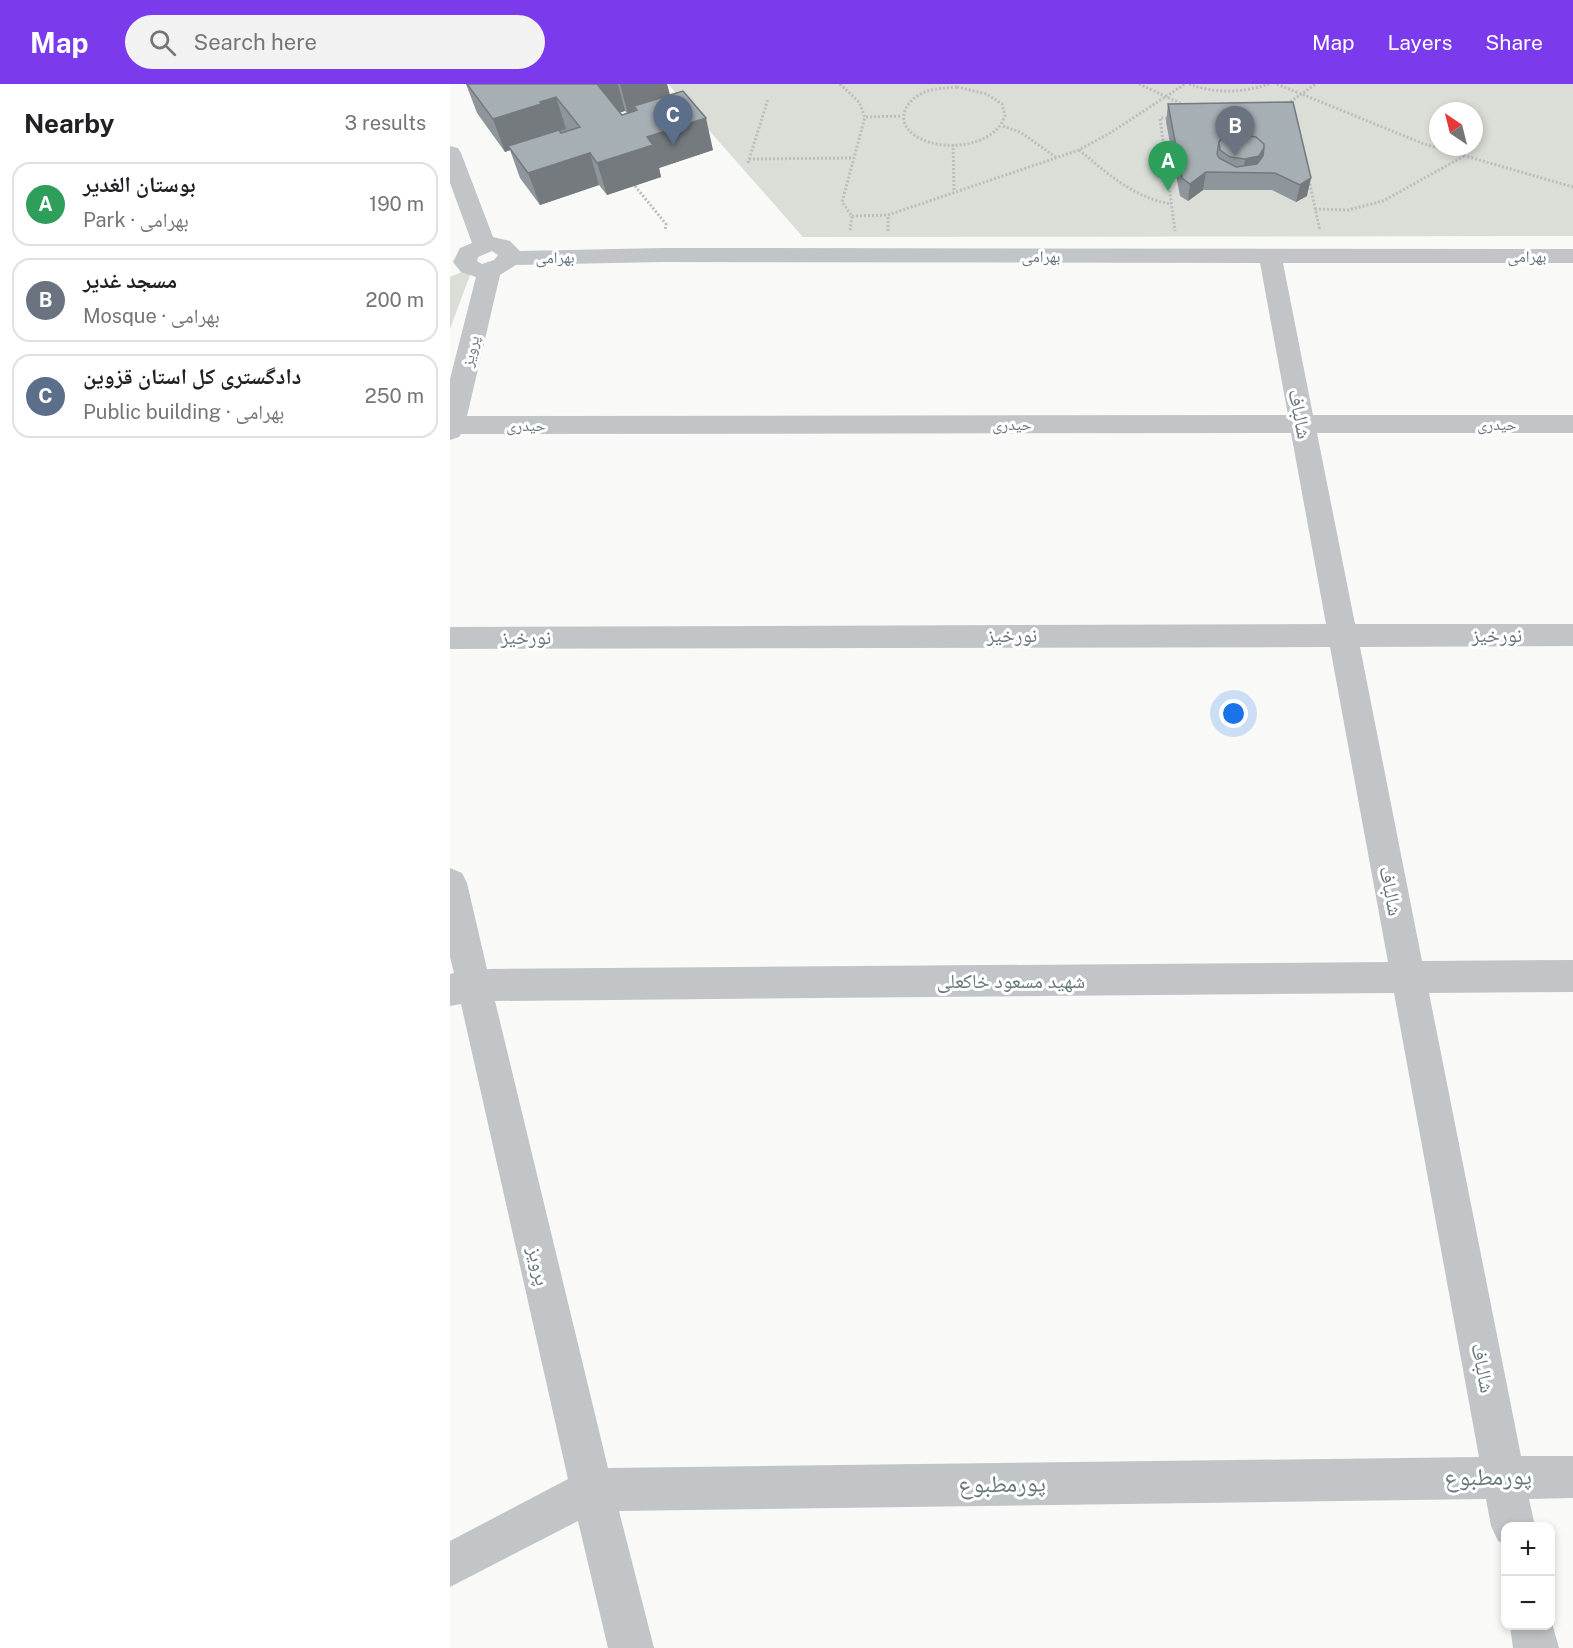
<!DOCTYPE html>
<html lang="en">
<head>
<meta charset="utf-8">
<style>
	:root { --surface:#fff; --page:#f2f2f2; --text:#202124; --muted:#757577; --line:#e0e0e0; --accent:#7c3aed }
	body { margin:0; font-family:"Public Sans","Noto Naskh Arabic",sans-serif; background:var(--page); color:var(--text) }
	.controls { position:absolute; right:18px; bottom:18px; display:grid; overflow:hidden; border-radius:12px; box-shadow:0 3px 9px #0003 }
	.controls button { width:54px; height:54px; display:grid; place-items:center; padding:0; border:0; border-bottom:2px solid var(--line); background:var(--surface); color:var(--text); font:30px sans-serif }
	.compass { position:absolute; left:979px; top:18px; width:54px; height:54px; border-radius:50%; background:var(--surface); box-shadow:0 3px 9px #0003; rotate:325deg }
	.you { position:absolute; left:784px; top:630px; width:21px; height:21px; margin:-15px; border:4px solid #fff; border-radius:50%; background:#1a73e8; box-shadow:0 0 0 9px #1a73e833 }
	.badge { display:grid; place-items:center; width:39px; height:39px; border-radius:50%; background:var(--accent); color:#fff; font-size:20px; font-weight:700 }
	.pin { position:absolute; translate:-50% -50px; filter:drop-shadow(0 2px 3px #0008) }
	.pin::after { content:''; position:absolute; top:32px; width:21px; height:18px; background:inherit; clip-path:polygon(0 0,100% 0,50% 100%) }
	.list { margin:0; padding:0; list-style:none }
	h2 { display:flex; justify-content:space-between; align-items:center; height:78px; margin:0; padding:0 24px; font-size:26px }
	h2 small { font-size:20px; font-weight:400; color:var(--muted) }
	.list li { display:grid; grid-template-columns:39px 1fr auto; gap:18px; align-items:center; box-sizing:border-box; height:84px; margin:0 12px 12px; padding:0 12px; border:2px solid var(--line); border-radius:18px }
	.list b { display:block; font-size:22px; white-space:nowrap }
	.list p { margin:0; font-size:20px; white-space:nowrap; color:var(--muted) }
	.list em { font-size:20px; font-style:normal; color:var(--muted) }
	.icon { flex:none; width:33px; height:33px; fill:none; stroke:currentColor; stroke-width:2; stroke-linecap:round; stroke-linejoin:round }
	.map { position:relative; flex:none; width:1123px; height:1564px; overflow:hidden }
	header { display:flex; align-items:center; gap:36px; box-sizing:border-box; height:84px; padding:0 30px; background:var(--accent); color:#fff }
	header strong { font-size:28px }
	nav { display:flex; gap:33px; margin-inline-start:auto; font-size:21px }
	.search { width:420px; height:54px; background:var(--page); display:flex; align-items:center; gap:15px; box-sizing:border-box; padding:0 21px; border-radius:33px; color:var(--muted); font-size:22px }
	main { display:flex }
	aside { flex:1; background:var(--surface) }
	.map>svg:first-child { display:block }
	.green { fill:#daded7; fill-rule:evenodd }
	.lines { fill:none; stroke-linecap:round; stroke-linejoin:round }
	.path { stroke:#bbbec0; stroke-width:3; stroke-dasharray:2 2; stroke-linecap:butt }
	.minor { fill:#c1c5c8; fill-rule:evenodd }
	.wall { fill:#8f969b; fill-rule:evenodd }
	.shaded-wall { fill:#747a7e }
	.building { fill:#a6afb4; stroke:#747a7e; stroke-width:1.5; fill-rule:evenodd }
	.labels { text-anchor:middle; stroke-width:6; stroke-linejoin:round; paint-order:stroke }
	.far-street-label { font-size:16px; fill:#667780; stroke:#fff }
	.street-label { font-size:20px; fill:#667780; stroke:#fff }
	.near-street-label { font-size:24px; fill:#667780; stroke:#fff }
</style>
</head>
<body>
<header>
<strong>Map</strong>
<div class="search"><svg class="icon" aria-label="search" viewBox="0 0 24 24"><circle cx="10" cy="10" r="6"/><path d="M15 15l6 6"/></svg>Search here</div>
<nav><a>Map</a><a>Layers</a><a>Share</a></nav>
</header>
<main>
<aside>
<h2>Nearby<small>3 results</small></h2>
<ul class="list">
<li><span class="badge" style="background:#2e9e5b">A</span><div><b>بوستان الغدیر</b><p>Park · بهرامی</p></div><em>190 m</em></li>
<li><span class="badge" style="background:#6b7280">B</span><div><b>مسجد غدیر</b><p>Mosque · بهرامی</p></div><em>200 m</em></li>
<li><span class="badge" style="background:#5c6f8a">C</span><div><b>دادگستری کل استان قزوین</b><p>Public building · بهرامی</p></div><em>250 m</em></li>
</ul>
</aside>
<div class="map">
<svg width="1123" height="1564" viewBox="0 0 1123 1564">
	<rect width="100%" height="100%" fill="#f9f9f7"/>
	<!-- green -->
	<path class="green" d="M 218,0 L 1123,0 L 1123,152 L 353,153 ZM 988,27 L 1024,27 L 1024,63 L 988,63 Z
		M 23,183 L 0,245 L 0,193 Z"/>
	<g class="lines">
		<!-- path -->
		<path class="path" d="M 390,0 L 409,18 L 415,33 L 392,118 L 402,132 L 400,147
			M 689,0 L 734,21
			M 739,0 C 766,10 791,9 819,0
			M 827,0 L 974,60 L 1123,103
			M 507,3 L 537,10 L 552,20 L 555,32 C 553,36 551,41 548,44 C 529,65 485,67 463,50 C 444,35 457,15 475,8 C 485,4 496,4 507,3 Z
			M 837,20 L 866,0
			M 416,33 L 451,32
			M 721,34 L 710,34 L 725,147
			M 553,42 L 570,48 L 607,74
			M 503,60 L 504,107
			M 629,66 C 657,89 684,114 721,120
			M 299,75 L 403,74
			M 298,79 L 318,15
			M 859,96 L 870,147
			M 185,102 L 216,140 L 215,147
			M 865,125 L 898,126 L 933,117 L 1016,71
			M 402,132 L 438,131
			M 438,147 L 438,131 L 629,66 L 660,49 L 735,0"/>
		<!-- minor -->
		<path class="minor" d="M 0,62 L 8,64 L 11,69 L 43,153 L 60,157 L 70,167 L 212,164 L 1123,165 L 1123,179 L 833,179 L 863,331 L 1123,331 L 1123,349 L 867,349 L 905,540 L 1123,540 L 1123,562 L 910,563 L 972,877 L 1123,876 L 1123,908 L 979,909 L 1071,1372 L 1123,1372 L 1123,1414 L 1079,1415 L 1085,1442 L 1056,1442 L 1056,1461 L 1048,1457 L 1041,1442 L 1036,1415 L 169,1427 L 204,1564 L 158,1564 L 128,1437 L 0,1503 L 0,1457 L 118,1395 L 11,920 L 0,922 L 0,890 L 4,889 L 0,873 L 0,784 L 12,789 L 17,799 L 37,885 L 938,878 L 880,563 L 0,565 L 0,543 L 876,540 L 841,349 L 11,350 L 9,353 L 0,356 L 0,295 L 26,193 L 11,188 L 3,178 L 10,164 L 22,159 L 0,99 ZM 42,167 L 48,171 L 44,176 L 32,180 L 27,177 L 28,173 ZM 212,178 L 810,179 L 838,331 L 17,332 L 50,191 L 66,181 ZM 944,909 L 1029,1373 L 158,1384 L 45,917 Z
			M 1100,1532 L 1109,1564 L 1063,1564 L 1060,1542 L 1100,1542 Z"/>
	</g>
	<!-- wall -->
	<path class="wall" d="M 16,0 L 217,0 L 220,11 L 263,66 L 209,84 L 211,93 L 157,111 L 149,101 L 90,121 L 70,94 L 60,66 L 55,68 L 27,29 ZM 175,27 L 177,29 L 172,31 L 170,28 Z
		M 843,18 L 857,112 L 846,118 L 822,106 L 753,106 L 738,117 L 730,112 L 716,38 L 718,20 Z"/>
	<!-- shaded-wall -->
	<path class="shaded-wall" d="M 147,0 L 168,0 L 175,27 L 156,33 Z
		M 170,0 L 217,0 L 221,17 L 187,26 L 184,22 L 186,28 L 178,30 Z
		M 106,13 L 116,45 L 58,62 L 60,66 L 55,68 L 43,35 Z
		M 256,34 L 263,66 L 209,84 L 211,93 L 157,111 L 147,79 L 197,53 Z
		M 814,64 L 810,89 L 793,89 L 795,75 Z
		M 140,69 L 149,101 L 90,121 L 78,89 Z
		M 756,88 L 753,106 L 738,117 L 740,100 Z
		M 861,94 L 857,112 L 846,118 L 850,101 Z"/>
	<!-- building -->
	<path class="building" d="M 17,0 L 148,0 L 147,0 L 172,31 L 187,26 L 184,22 L 233,7 L 256,34 L 197,53 L 203,61 L 147,79 L 140,69 L 78,89 L 58,62 L 109,46 L 111,49 L 130,43 L 106,13 L 90,18 L 91,20 L 43,35 Z
		M 843,18 L 861,94 L 850,101 L 825,89 L 756,88 L 740,100 L 732,94 L 718,20 ZM 784,50 L 806,53 L 814,60 L 814,64 L 813,72 L 807,80 L 786,83 L 769,74 L 767,70 L 769,58 L 772,54 Z
		M 784,50 L 806,53 L 814,60 L 814,64 L 809,72 L 795,75 L 780,73 L 770,66 L 769,58 L 772,54 Z"/>
	<g class="labels">
		<!-- far-street labels -->
		<g class="far-street-label">
			<text x="591" y="178">بهرامی</text>
			<text x="1077" y="178">بهرامی</text>
			<text transform="translate(105 173) rotate(-1)" y="6">بهرامی</text>
			<text transform="translate(20 267) rotate(-77)" y="6">پرویز</text>
			<text x="562" y="346">حیدری</text>
			<text x="1047" y="346">حیدری</text>
			<text x="76" y="347">حیدری</text>
		</g>
		<!-- street labels -->
		<g class="street-label">
			<text transform="translate(850 330) rotate(79)" y="7">شالباف</text>
			<text x="562" y="558">نورخیز</text>
			<text x="1047" y="558">نورخیز</text>
			<text x="76" y="560">نورخیز</text>
			<text transform="translate(941 807) rotate(79)" y="7">شالباف</text>
			<text x="561" y="904">شهید مسعود خاکعلی</text>
			<text transform="translate(89 1182) rotate(77)" y="7">پرویز</text>
			<text transform="translate(1033 1284) rotate(79)" y="7">شالباف</text>
		</g>
		<!-- near-street labels -->
		<g class="near-street-label">
			<text transform="translate(1038 1393) rotate(-1)" y="8">پورمطبوع</text>
			<text transform="translate(552 1400) rotate(-1)" y="8">پورمطبوع</text>
		</g>
	</g>
</svg>
<div class="controls">
<button>+</button>
<button>−</button>
</div>
<svg class="compass" viewBox="-18 -18 36 36"><path d="M0-13l5 13h-10z" fill="#e53935"/><path d="M0 13l5-13h-10z" fill="#757577"/></svg>
<div class="you"></div>
<div class="pin badge" style="left:718px;top:107px;background:#2e9e5b">A</div>
<div class="pin badge" style="left:785px;top:72px;background:#6b7280">B</div>
<div class="pin badge" style="left:223px;top:61px;background:#5c6f8a">C</div>
</div>
</main>
</body>
</html>
